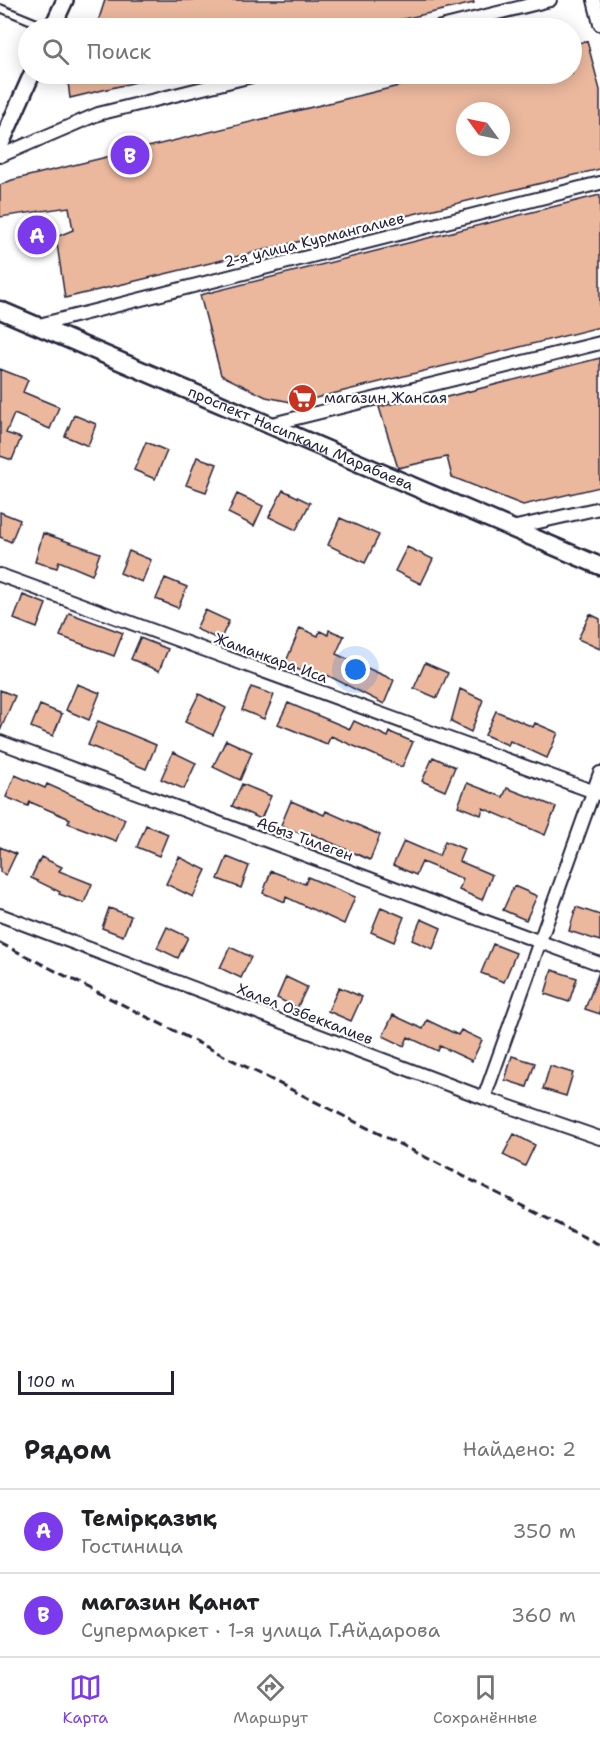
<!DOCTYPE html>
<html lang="ru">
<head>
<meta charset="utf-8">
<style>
	:root { --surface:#fff; --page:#f6f6f6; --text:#202124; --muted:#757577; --line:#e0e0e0; --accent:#7c3aed }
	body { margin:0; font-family:"Shantell Sans",sans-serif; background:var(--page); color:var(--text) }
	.compass { position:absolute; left:456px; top:102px; width:54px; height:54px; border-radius:50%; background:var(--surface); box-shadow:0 3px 15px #0003; rotate:303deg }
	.scale { position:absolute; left:18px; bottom:15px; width:156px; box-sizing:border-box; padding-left:6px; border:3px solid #22223b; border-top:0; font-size:16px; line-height:21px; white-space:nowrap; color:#22223b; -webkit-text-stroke:4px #fff; paint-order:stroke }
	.you { position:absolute; left:356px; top:670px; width:21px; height:21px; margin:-15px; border:4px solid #fff; border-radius:50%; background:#1a73e8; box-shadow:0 0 0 9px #1a73e833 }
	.badge { display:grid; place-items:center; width:39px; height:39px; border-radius:50%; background:var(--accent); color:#fff; font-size:20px; font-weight:700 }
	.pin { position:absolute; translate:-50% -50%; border:3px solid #fff; box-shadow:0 2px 6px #0006 }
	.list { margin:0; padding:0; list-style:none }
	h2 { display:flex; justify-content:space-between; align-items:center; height:78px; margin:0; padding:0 24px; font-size:26px }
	h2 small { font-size:20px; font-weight:400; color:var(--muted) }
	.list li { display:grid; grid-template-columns:39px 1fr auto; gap:18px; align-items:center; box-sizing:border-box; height:84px; padding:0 24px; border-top:2px solid var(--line) }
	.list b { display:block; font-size:22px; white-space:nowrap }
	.list p { margin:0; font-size:20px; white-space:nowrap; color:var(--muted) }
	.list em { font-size:20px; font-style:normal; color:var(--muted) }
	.icon { flex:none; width:33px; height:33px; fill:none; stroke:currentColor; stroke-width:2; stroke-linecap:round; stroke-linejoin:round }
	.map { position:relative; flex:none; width:600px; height:1410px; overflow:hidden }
	.search { position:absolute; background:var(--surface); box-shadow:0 3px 15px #0003; left:18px; right:18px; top:18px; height:66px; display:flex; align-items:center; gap:15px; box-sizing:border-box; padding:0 21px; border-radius:33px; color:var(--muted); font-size:22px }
	.sheet { height:246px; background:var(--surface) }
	nav { display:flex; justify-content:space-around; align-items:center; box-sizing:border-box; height:84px; border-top:2px solid var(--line); background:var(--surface); font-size:16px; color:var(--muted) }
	nav a { display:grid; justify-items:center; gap:3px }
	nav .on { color:var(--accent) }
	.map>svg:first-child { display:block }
	.building { fill:#ebb89d; stroke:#22223b; stroke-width:1.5; fill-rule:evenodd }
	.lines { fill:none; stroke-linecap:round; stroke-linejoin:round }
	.service-casing { stroke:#22223b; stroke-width:10 }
	.minor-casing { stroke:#22223b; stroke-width:16 }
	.tertiary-casing { stroke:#22223b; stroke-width:20 }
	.secondary-casing { stroke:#22223b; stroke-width:21 }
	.service { stroke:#fff; stroke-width:6 }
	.minor { stroke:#fff; stroke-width:12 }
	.tertiary { stroke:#fff; stroke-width:15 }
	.secondary { stroke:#fff; stroke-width:16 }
	.rail { stroke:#22223b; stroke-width:3; stroke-dasharray:9 4.5; stroke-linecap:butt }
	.labels { text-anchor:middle; stroke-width:4.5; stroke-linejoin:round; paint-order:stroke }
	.street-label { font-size:15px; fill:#22223b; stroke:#fff }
	.poi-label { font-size:15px; fill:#22223b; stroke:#fff; text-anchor:start }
</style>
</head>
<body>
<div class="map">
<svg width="600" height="1410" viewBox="0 0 600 1410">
	<rect width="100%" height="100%" fill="#fff"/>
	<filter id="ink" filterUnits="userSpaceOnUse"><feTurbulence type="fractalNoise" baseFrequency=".0167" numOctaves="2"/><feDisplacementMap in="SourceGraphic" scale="12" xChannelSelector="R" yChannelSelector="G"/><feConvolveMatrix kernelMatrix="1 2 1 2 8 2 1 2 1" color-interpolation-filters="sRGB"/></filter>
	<g filter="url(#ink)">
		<!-- building -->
		<path class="building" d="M 105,0 L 473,0 L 474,3 L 364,28 L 96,28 Z
			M 587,41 L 600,90 L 600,169 L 65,298 L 56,237 L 73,230 L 69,207 L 0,217 L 0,185 L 12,180 L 448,74 L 572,74 L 572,44 ZM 465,111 L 501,111 L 501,147 L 465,147 Z
			M 67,74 L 157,74 L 157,77 L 70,98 Z
			M 600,195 L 600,327 L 296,403 L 266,397 L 221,375 L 200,295 Z
			M 600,358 L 600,487 L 523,505 L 452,477 L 447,457 L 398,468 L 379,407 L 421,397 L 423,403 Z
			M 0,369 L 28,380 L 23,392 L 59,407 L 50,429 L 14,414 L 6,433 L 21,438 L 12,460 L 0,456 Z
			M 74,415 L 96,424 L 88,446 L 65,436 Z
			M 146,442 L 167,451 L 155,479 L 134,470 Z
			M 197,457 L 217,464 L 206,492 L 186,485 Z
			M 283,490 L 310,503 L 296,530 L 269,517 Z
			M 237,494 L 263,506 L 254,526 L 228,513 Z
			M 0,512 L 20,520 L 11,542 L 0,537 Z
			M 340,518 L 379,535 L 365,563 L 328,545 Z
			M 43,533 L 100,553 L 92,575 L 59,561 L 57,568 L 35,562 Z
			M 407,547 L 433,559 L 421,584 L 395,571 Z
			M 129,551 L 151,560 L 142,582 L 120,573 Z
			M 165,578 L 187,587 L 178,608 L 156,599 Z
			M 23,595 L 46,604 L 37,628 L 14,619 Z
			M 205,610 L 229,621 L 220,640 L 196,629 Z
			M 69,613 L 123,633 L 114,656 L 60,636 Z
			M 590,614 L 600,619 L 600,649 L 578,639 Z
			M 300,628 L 318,636 L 320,631 L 328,635 L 329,630 L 344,636 L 336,654 L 394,680 L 384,704 L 327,675 L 325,681 L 285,664 Z
			M 140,638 L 168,649 L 159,671 L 131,659 Z
			M 425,663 L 448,673 L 437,698 L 414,688 Z
			M 77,684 L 100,693 L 89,720 L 66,710 Z
			M 251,687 L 274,695 L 264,719 L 242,710 Z
			M 460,689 L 483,700 L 471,732 L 451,722 Z
			M 0,690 L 15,696 L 0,731 Z
			M 199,694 L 226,708 L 213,735 L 185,722 Z
			M 288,703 L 350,729 L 354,721 L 388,737 L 390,732 L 413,742 L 402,767 L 331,736 L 327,744 L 278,724 Z
			M 40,705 L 62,714 L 53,736 L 31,727 Z
			M 496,711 L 533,727 L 535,723 L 558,733 L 547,758 L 510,741 L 508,745 L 485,735 Z
			M 98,721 L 156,745 L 146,769 L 88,745 Z
			M 226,740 L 252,752 L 240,780 L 213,767 Z
			M 173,752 L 196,763 L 184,789 L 161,779 Z
			M 433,757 L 455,767 L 445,791 L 422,781 Z
			M 15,775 L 45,788 L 47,784 L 125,819 L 116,841 L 68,823 L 70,819 L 30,802 L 28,806 L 6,797 Z
			M 467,783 L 503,797 L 507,788 L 556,807 L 545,835 L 483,808 L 481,815 L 458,806 Z
			M 242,784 L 271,796 L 261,819 L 232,806 Z
			M 291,801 L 324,815 L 326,811 L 380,835 L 370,860 L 305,831 L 303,835 L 281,825 Z
			M 146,825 L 168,834 L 159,856 L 137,847 Z
			M 404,841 L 439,856 L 445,841 L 464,849 L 459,861 L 492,875 L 482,900 L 459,890 L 463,879 L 422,862 L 416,875 L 393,865 Z
			M 0,847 L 16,854 L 6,875 L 0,872 Z
			M 41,857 L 62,867 L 59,871 L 92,884 L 84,903 L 59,894 L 60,892 L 31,878 Z
			M 179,857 L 206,870 L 193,897 L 166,884 Z
			M 227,857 L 249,866 L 241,888 L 218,879 Z
			M 271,871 L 305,884 L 308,877 L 355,897 L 344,924 L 286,897 L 285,902 L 263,893 Z
			M 514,886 L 537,896 L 526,920 L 503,910 Z
			M 381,907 L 404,917 L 394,942 L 371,932 Z
			M 576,907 L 600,915 L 600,941 L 569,931 Z
			M 109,908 L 131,916 L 123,936 L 102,928 Z
			M 421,919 L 441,928 L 433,949 L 412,940 Z
			M 167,927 L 188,937 L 178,958 L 157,948 Z
			M 493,944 L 516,953 L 504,982 L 481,973 Z
			M 230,947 L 251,957 L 241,978 L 220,968 Z
			M 552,970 L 577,978 L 569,1002 L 545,994 Z
			M 599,972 L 600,972 L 600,1014 L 585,1009 Z
			M 286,977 L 307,987 L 297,1008 L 277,998 Z
			M 339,987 L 362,997 L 351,1021 L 328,1011 Z
			M 393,1015 L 423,1029 L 427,1020 L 458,1035 L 461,1030 L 482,1040 L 472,1061 L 440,1046 L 438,1051 L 408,1037 L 404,1046 L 383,1036 Z
			M 512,1056 L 535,1063 L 527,1087 L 505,1080 Z
			M 550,1066 L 573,1073 L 566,1096 L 543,1089 Z
			M 514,1134 L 535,1145 L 525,1166 L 503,1155 Z"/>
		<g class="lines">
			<defs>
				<path id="service" d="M 0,8 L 49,28"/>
				<path id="minor" d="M 594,0 L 600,24
					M 437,28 L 550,0
					M 0,156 L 98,114 L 260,74
					M 35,326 L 600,183
					M 268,425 L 600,343
					M 512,528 L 600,508
					M 0,575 L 600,794
					M 0,742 L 600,964
					M 0,915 L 484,1098 L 600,1138
					M 484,1098 L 600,773"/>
				<path id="tertiary" d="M 52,28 L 65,0
					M 0,146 L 32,74"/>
				<g id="secondary">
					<path id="s1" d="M 0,310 L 600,566"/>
				</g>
			</defs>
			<!-- service casing -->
			<use href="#service" class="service-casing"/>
			<!-- minor casing -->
			<use href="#minor" class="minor-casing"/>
			<!-- tertiary casing -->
			<use href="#tertiary" class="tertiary-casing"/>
			<!-- secondary casing -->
			<use href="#secondary" class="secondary-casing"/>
			<!-- service -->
			<use href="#service" class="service"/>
			<!-- minor -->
			<use href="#minor" class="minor"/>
			<!-- tertiary -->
			<use href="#tertiary" class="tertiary"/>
			<!-- secondary -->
			<use href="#secondary" class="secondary"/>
			<!-- rail -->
			<path class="rail" d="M 0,943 L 600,1245"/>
		</g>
	</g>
	<!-- icons -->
	<defs>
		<symbol id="supermarket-disc" viewBox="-11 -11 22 22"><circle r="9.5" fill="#c8321e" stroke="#fff"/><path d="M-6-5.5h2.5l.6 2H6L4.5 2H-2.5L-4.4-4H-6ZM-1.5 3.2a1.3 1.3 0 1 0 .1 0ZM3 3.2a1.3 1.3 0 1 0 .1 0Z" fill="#fff"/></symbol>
	</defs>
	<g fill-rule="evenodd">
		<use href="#supermarket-disc" x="286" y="382" width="33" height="33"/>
	</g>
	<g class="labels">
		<!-- street labels -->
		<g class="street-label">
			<text transform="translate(314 240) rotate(-14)" y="5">2-я улица Курмангалиев</text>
			<text dy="5" stroke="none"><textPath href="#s1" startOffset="327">проспект Насипкали Марабаева</textPath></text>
			<text transform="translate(271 658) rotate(20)" y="5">Жаманкара Иса</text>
			<text transform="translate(305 839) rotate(20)" y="5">Абыз Тилеген</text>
			<text transform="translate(305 1014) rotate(21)" y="5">Халел Озбеккалиев</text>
		</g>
		<!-- poi labels -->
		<g class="poi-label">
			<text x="324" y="403">магазин Жансая</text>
		</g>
	</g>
</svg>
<svg class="compass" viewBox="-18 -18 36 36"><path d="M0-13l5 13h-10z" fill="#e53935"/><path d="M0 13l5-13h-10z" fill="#757577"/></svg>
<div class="scale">100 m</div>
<div class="you"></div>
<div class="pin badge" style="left:37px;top:235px">A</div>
<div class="pin badge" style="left:130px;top:155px">B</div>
<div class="search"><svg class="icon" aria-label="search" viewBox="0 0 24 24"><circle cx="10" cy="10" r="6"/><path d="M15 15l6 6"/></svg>Поиск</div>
</div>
<section class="sheet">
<h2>Рядом<small>Найдено: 2</small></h2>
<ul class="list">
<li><span class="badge">A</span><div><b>Темірқазық</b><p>Гостиница</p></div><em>350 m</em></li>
<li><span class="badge">B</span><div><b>магазин Қанат</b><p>Супермаркет · 1-я улица Г.Айдарова</p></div><em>360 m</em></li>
</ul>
</section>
<nav>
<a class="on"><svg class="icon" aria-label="map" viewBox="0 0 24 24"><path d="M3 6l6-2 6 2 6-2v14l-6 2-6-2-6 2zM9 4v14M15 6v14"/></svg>Карта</a>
<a><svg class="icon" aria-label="directions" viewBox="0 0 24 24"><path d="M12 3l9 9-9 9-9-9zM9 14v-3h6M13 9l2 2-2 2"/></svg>Маршрут</a>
<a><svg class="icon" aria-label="saved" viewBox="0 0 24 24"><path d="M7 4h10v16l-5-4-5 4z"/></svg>Сохранённые</a>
</nav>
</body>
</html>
